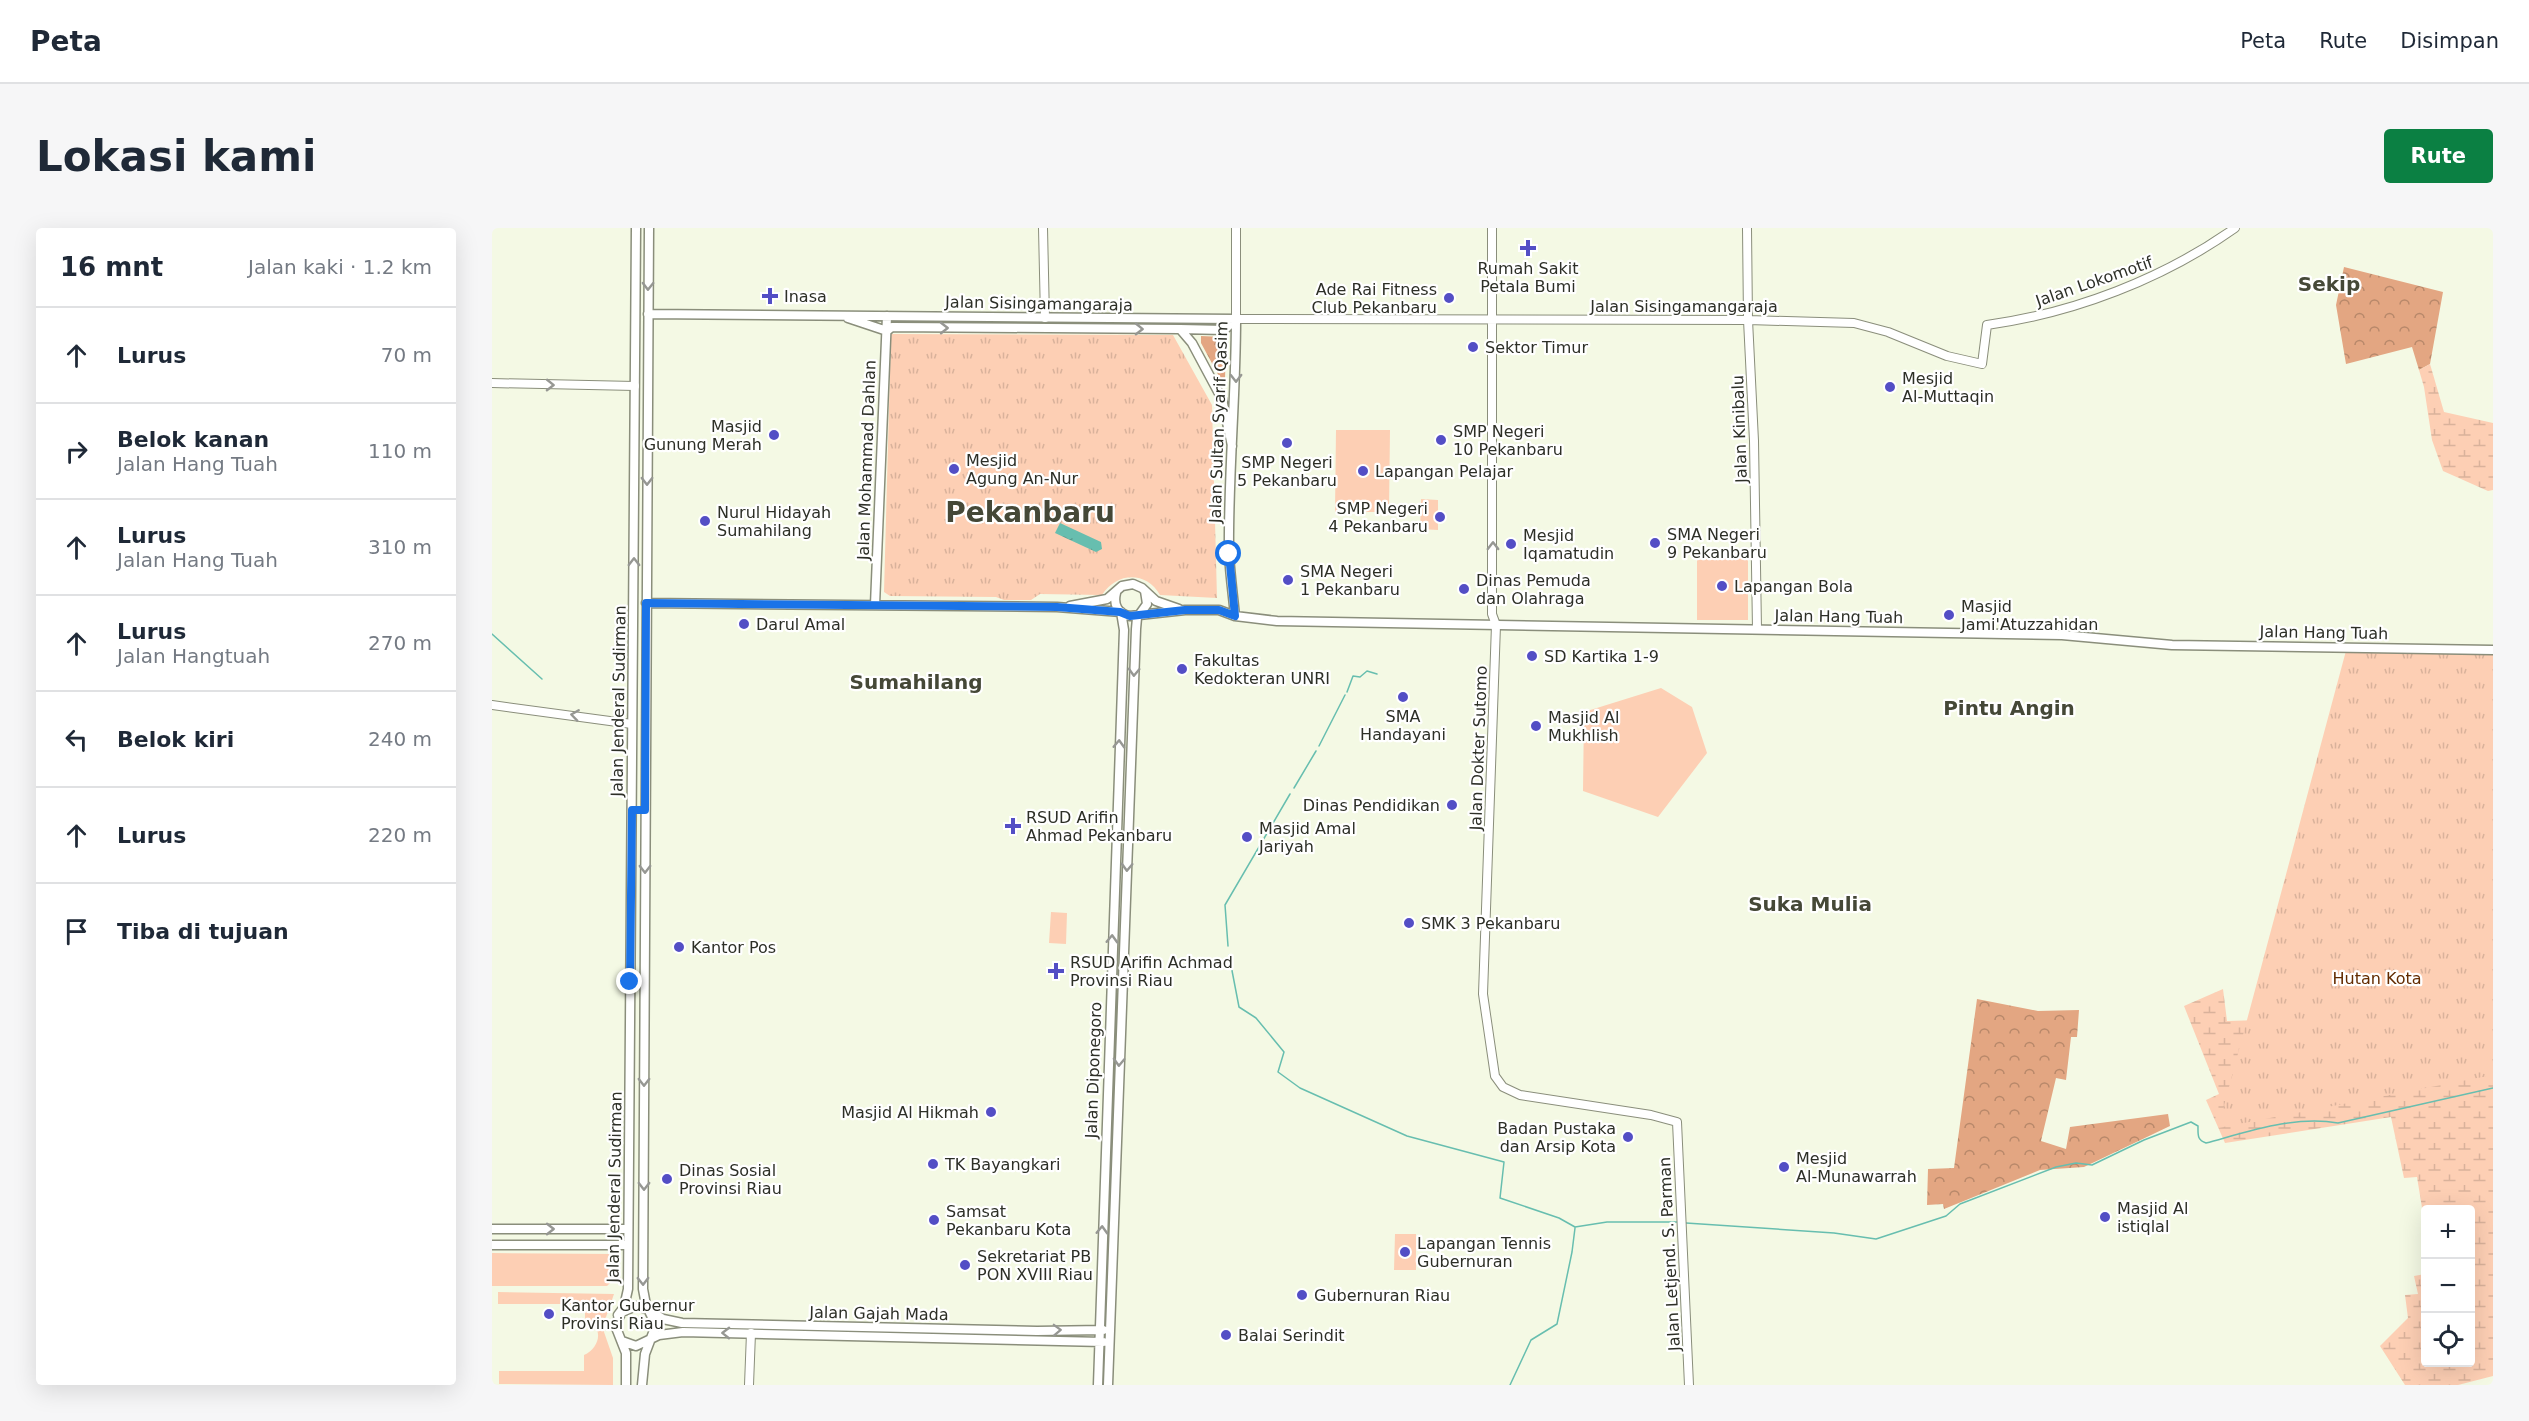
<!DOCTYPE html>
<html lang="id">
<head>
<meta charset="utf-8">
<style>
	:root { --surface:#fff; --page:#f6f6f7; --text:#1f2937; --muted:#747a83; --line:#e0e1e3; --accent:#0b8043 }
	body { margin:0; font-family:"DejaVu Sans",sans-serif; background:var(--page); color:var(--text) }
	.controls { position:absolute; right:18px; bottom:18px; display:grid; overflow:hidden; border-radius:6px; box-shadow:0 6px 24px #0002 }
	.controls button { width:54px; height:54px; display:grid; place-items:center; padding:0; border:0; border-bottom:2px solid var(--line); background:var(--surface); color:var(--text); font:30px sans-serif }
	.stop { position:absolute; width:18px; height:18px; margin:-14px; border:4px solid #1a73e8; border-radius:50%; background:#fff }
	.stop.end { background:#1a73e8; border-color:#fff; box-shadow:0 2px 6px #0008 }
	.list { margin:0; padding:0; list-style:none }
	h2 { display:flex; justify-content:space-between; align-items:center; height:78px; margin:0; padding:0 24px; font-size:26px }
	h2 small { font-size:20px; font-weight:400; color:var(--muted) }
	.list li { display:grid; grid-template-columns:39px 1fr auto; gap:18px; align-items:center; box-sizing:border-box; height:96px; padding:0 24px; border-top:2px solid var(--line) }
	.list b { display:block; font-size:22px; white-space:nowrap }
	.list p { margin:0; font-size:20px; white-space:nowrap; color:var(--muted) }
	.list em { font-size:20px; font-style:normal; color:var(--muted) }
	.icon { flex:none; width:33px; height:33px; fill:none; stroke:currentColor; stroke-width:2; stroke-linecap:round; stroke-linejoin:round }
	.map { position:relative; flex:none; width:2001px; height:1157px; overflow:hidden; border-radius:6px }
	header { display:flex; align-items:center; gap:36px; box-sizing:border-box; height:84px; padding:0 30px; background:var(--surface); border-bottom:2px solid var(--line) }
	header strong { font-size:28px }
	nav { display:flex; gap:33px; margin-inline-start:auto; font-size:21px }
	.intro { display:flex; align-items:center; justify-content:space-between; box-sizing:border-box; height:144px; padding:0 36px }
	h1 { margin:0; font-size:42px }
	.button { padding:15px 27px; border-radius:6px; background:var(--accent); color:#fff; font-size:21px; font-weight:700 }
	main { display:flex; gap:36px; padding:0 36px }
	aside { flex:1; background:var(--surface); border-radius:6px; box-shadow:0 6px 24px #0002 }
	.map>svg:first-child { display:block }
	.grass { fill:#fdcfb4 }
	.forest { fill:url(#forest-crowns) }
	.wetland { fill:url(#wetland-marsh) }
	.park { fill:url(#park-tufts) }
	.water { fill:url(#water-ripples) }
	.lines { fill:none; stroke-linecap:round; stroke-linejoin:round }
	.stream { stroke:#67beaf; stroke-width:1.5 }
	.secondary-casing { stroke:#8a8e7b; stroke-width:10 }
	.primary-casing { stroke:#8a8e7b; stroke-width:11 }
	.secondary { stroke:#fff; stroke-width:8 }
	.primary { stroke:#fff; stroke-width:8 }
	.oneway { stroke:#969793 }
	.route { stroke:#1a73e8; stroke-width:8 }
	.poi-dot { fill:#534ec5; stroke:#fff; stroke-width:2 }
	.labels { text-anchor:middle; stroke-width:4.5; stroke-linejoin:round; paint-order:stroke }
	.poi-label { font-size:16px; fill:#2d2f27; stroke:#fff; text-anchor:start }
	.street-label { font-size:16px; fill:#2d2f27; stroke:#fff }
	.park-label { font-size:16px; fill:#632c00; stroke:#fff }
	.quarter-label { font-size:20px; font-weight:bold; fill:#454837; stroke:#fff }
	.town-label { font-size:28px; font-weight:bold; fill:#454837; stroke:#fff }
</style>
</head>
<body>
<header>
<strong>Peta</strong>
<nav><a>Peta</a><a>Rute</a><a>Disimpan</a></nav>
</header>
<div class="intro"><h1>Lokasi kami</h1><a class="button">Rute</a></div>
<main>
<aside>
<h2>16 mnt<small>Jalan kaki · 1.2 km</small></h2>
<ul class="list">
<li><svg class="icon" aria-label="ahead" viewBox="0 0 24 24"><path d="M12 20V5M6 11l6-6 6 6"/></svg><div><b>Lurus</b></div><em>70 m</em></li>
<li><svg class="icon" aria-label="right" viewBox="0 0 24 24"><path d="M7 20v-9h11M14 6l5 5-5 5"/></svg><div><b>Belok kanan</b><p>Jalan Hang Tuah</p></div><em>110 m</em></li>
<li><svg class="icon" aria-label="ahead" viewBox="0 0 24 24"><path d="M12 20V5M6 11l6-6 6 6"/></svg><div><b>Lurus</b><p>Jalan Hang Tuah</p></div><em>310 m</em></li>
<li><svg class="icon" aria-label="ahead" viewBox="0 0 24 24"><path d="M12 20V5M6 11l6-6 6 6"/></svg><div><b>Lurus</b><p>Jalan Hangtuah</p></div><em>270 m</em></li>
<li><svg class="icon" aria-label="left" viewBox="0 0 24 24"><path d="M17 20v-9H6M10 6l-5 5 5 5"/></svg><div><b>Belok kiri</b></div><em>240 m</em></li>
<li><svg class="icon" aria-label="ahead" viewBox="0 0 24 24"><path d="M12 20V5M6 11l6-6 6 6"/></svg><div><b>Lurus</b></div><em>220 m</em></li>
<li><svg class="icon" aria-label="arrive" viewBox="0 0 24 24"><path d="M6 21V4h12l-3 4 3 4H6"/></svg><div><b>Tiba di tujuan</b></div></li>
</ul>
</aside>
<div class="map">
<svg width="2001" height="1157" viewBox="0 0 2001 1157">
	<defs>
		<pattern id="forest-crowns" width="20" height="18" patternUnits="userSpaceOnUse" patternTransform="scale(1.5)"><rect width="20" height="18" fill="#e3a682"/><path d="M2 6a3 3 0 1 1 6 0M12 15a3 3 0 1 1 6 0" fill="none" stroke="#b8886a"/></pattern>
		<pattern id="wetland-marsh" width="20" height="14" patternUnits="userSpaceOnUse" patternTransform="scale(1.5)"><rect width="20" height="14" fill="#fdcfb4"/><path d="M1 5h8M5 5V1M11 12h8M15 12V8" fill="none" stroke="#d9b29b"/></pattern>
		<pattern id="park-tufts" width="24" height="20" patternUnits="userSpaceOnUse" patternTransform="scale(1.5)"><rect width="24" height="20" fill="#fdcfb4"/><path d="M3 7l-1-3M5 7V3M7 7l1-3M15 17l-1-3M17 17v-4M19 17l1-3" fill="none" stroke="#d9b29b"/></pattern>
		<pattern id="water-ripples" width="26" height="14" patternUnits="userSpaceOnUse" patternTransform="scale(1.5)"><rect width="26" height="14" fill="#67beaf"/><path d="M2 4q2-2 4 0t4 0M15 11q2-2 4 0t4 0" fill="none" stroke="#559b8e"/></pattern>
	</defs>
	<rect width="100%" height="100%" fill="#f4f9e4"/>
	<!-- grass -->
	<path class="grass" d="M 844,202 L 898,202 L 897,284 L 843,284 Z
		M 929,271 L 946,272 L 946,302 L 928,301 Z
		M 1205,324 L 1256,324 L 1256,392 L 1205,392 Z
		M 1169,460 L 1200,479 L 1215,525 L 1166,589 L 1091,563 L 1092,484 Z
		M 559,684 L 575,685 L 574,716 L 557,715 Z
		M 903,1006 L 924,1006 L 924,1042 L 902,1042 Z
		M 0,1025 L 122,1026 L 122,1051 L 115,1058 L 0,1058 Z
		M 6,1064 L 122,1066 L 113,1092 L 112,1104 L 121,1130 L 121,1157 L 7,1156 L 7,1143 L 92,1143 L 92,1127 C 108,1120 113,1098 93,1092 L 93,1076 L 6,1076 Z"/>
	<!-- forest -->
	<path class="forest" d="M 1852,39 L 1951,64 L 1938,136 L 1927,142 L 1920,119 L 1854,136 L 1844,77 Z
		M 709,108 L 732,109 L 734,114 L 733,151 L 729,152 L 709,115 Z
		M 1485,771 L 1546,783 L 1587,782 L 1585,809 L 1579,809 L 1574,852 L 1564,850 L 1549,913 L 1574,921 L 1578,899 L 1676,886 L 1678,898 L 1592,939 L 1548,942 L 1452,981 L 1451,976 L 1435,977 L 1436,941 L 1462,940 Z"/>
	<!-- wetland -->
	<path class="wetland" d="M 1938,136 L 1952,184 L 2001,195 L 2001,262 L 1996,263 L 1951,243 L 1940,212 L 1932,159 L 1927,142 Z
		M 2001,426 L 2001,1148 L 1966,1157 L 1913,1157 L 1888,1118 L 1916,1090 L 1913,1067 L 1926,1066 L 1922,1048 L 1933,1046 L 1934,1134 L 1978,1134 L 1978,982 L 1934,982 L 1933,998 L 1925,949 L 1912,950 L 1899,889 L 1733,915 L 1714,872 L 1727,866 L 1692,778 L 1731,761 L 1735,793 L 1805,791 Z"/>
	<!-- park -->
	<path class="park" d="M 399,106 L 681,107 L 720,177 L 725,370 L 668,367 C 654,343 625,344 610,367 L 548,366 L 539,372 L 512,372 L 504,369 L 398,368 L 392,364 Z
		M 1855,419 L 2001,425 L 2001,847 L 1726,900 Z"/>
	<!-- water -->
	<path class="water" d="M 568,295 L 609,314 L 610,321 L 604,324 L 563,305 Z"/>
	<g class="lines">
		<!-- stream -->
		<path class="stream" d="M 0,406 L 50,451
			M 855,464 L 861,448 L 868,449 L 875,443 L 885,446
			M 827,518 L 853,467
			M 802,560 L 824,523
			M 736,718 L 733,677 L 798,566
			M 737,727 L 747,779 L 764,790 L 792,824 L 786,844 L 808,860 L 915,908 L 1012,934 L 1008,970 L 1067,990 L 1083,999 L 1115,994 L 1186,994
			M 1194,995 L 1342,1005 L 1384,1011 L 1454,988 L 1468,976 L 1564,939 L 1584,935 L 1600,937 L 1652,912 L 1699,894 L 1706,898 C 1706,907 1705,912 1714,915 C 1755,904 1803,887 1846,895 L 2001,860
			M 1018,1157 L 1039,1112 L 1065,1096 L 1080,1024 L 1083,1000"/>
		<defs>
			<path id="secondary" d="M 551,0 L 553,90
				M 744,0 L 744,91 L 1256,92 L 1362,95 L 1396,104 L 1455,128 L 1490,136 L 1495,97 C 1582,85 1671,51 1743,0
				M 1000,0 L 1000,386 L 1004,397 L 991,766 L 1003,848 L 1011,859 L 1028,867 L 1159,887 L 1185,894 L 1197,1157
				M 1255,0 L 1256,92 L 1262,213 L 1265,401
				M 0,155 L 143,158
				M 0,477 L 140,496
				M 257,1157 L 259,1105"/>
			<path id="primary" d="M 156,86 L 744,91
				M 356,90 L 395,103 L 400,99 L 688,101 L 700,115 L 730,171 L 740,218
				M 688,101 L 732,102 L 744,91
				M 624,365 C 621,377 626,386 638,388 L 693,382 L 727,382 L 743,388 L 785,393 L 1570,407 L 1680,417 L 2001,422
				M 154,375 L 565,379 L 629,384
				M 383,377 L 395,88
				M 578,378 L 615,371 L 630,358 L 641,356 L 650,360 L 664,373 L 687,381
				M 743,388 C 741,367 738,346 737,325 C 736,247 744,169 744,91
				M 0,1001 L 136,1001
				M 0,1017 L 136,1017
				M 126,1087 L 132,1079 L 136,1061 L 144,0
				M 130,1113 L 144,1118 L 167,1107 L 191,1104 L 611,1114
				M 134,1157 L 134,1125 L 123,1097 L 130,1084 L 144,1078 L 155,1081 L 171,1091 L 190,1095 L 545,1103 L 611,1102
				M 150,1157 L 153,1126 L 164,1097 L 154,1077 L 151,1061 L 157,0
				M 606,1157 L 632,402 L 629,384
				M 616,1157 L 644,401 L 645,390 L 655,376 L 653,363"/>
		</defs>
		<!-- secondary casing -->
		<use href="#secondary" class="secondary-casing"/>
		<!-- primary casing -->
		<use href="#primary" class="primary-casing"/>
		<!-- secondary -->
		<use href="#secondary" class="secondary"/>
		<!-- primary -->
		<use href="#primary" class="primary"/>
	</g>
	<!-- one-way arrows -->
	<defs><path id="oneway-chevron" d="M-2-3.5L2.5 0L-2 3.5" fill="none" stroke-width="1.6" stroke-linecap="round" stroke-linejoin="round" transform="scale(1.5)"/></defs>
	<g class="oneway">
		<use href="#oneway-chevron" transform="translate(156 58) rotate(91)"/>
		<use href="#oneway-chevron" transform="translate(452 100)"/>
		<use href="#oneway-chevron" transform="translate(647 101) rotate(1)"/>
		<use href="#oneway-chevron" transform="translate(744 150) rotate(90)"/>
		<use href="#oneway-chevron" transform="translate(58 157) rotate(1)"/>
		<use href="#oneway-chevron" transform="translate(155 253) rotate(90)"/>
		<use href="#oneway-chevron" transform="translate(1001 318) rotate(-90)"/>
		<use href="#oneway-chevron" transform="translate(142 334) rotate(-90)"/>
		<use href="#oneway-chevron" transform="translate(642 444) rotate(92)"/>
		<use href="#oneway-chevron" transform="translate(83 487) rotate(-172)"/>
		<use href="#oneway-chevron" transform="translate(627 516) rotate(-88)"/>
		<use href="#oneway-chevron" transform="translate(635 639) rotate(92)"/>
		<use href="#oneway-chevron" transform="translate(153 641) rotate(90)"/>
		<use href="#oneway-chevron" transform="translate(620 711) rotate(-88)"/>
		<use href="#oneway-chevron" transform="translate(627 834) rotate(92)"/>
		<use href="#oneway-chevron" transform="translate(152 854) rotate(90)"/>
		<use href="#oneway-chevron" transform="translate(152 958) rotate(90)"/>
		<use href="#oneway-chevron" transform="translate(58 1001)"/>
		<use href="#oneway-chevron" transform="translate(610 1002) rotate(-88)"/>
		<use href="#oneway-chevron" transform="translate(151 1053) rotate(89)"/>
		<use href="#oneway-chevron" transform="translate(565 1102) rotate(-2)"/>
		<use href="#oneway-chevron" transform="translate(234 1105) rotate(-179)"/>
	</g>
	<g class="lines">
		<!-- route -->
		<path class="route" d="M 138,754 L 140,582 L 153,582 L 154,375 L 565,379 L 628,384 L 638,388 L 693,382 L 727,382 L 743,388 L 737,326"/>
	</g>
	<!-- markers -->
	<g class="poi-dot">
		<path d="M1033 11h6v6h6v6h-6v6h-6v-6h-6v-6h6z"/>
		<path d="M275 59h6v6h6v6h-6v6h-6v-6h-6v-6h6z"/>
		<circle cx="957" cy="70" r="6"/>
		<circle cx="981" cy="119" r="6"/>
		<circle cx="1398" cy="159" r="6"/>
		<circle cx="282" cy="207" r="6"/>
		<circle cx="949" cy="212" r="6"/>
		<circle cx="795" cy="215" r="6"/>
		<circle cx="462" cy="241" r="6"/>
		<circle cx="871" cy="243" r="6"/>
		<circle cx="948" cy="289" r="6"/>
		<circle cx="213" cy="293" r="6"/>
		<circle cx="1163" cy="315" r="6"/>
		<circle cx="1019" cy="316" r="6"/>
		<circle cx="796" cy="352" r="6"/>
		<circle cx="1230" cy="358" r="6"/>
		<circle cx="972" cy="361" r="6"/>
		<circle cx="1457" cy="387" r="6"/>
		<circle cx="252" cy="396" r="6"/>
		<circle cx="1040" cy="428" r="6"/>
		<circle cx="690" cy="441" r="6"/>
		<circle cx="911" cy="469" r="6"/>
		<circle cx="1044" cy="498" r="6"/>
		<circle cx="960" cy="577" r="6"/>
		<path d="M518 589h6v6h6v6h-6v6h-6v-6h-6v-6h6z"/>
		<circle cx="755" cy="609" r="6"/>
		<circle cx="917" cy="695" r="6"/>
		<circle cx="187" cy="719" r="6"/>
		<path d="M561 734h6v6h6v6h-6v6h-6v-6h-6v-6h6z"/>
		<circle cx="499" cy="884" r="6"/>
		<circle cx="1136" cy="909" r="6"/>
		<circle cx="441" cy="936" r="6"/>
		<circle cx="1292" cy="939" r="6"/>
		<circle cx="175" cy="951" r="6"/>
		<circle cx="1613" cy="989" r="6"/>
		<circle cx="442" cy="992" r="6"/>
		<circle cx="913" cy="1024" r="6"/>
		<circle cx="473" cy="1037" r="6"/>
		<circle cx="810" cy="1067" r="6"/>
		<circle cx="57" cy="1086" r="6"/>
		<circle cx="734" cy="1107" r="6"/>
	</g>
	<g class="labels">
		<!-- poi labels -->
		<g class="poi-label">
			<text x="1036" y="46" text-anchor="middle">Rumah Sakit<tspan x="1036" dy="18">Petala Bumi</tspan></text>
			<text x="945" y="67" text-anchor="end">Ade Rai Fitness<tspan x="945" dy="18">Club Pekanbaru</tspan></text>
			<text x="292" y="74">Inasa</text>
			<text x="993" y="125">Sektor Timur</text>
			<text x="1410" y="156">Mesjid<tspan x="1410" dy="18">Al-Muttaqin</tspan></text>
			<text x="270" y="204" text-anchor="end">Masjid<tspan x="270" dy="18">Gunung Merah</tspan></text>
			<text x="961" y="209">SMP Negeri<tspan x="961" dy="18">10 Pekanbaru</tspan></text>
			<text x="474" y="238">Mesjid<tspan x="474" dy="18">Agung An-Nur</tspan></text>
			<text x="795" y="240" text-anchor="middle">SMP Negeri<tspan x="795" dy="18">5 Pekanbaru</tspan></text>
			<text x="883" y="249">Lapangan Pelajar</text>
			<text x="936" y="286" text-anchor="end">SMP Negeri<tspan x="936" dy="18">4 Pekanbaru</tspan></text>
			<text x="225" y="290">Nurul Hidayah<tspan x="225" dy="18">Sumahilang</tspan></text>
			<text x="1175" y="312">SMA Negeri<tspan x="1175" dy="18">9 Pekanbaru</tspan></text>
			<text x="1031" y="313">Mesjid<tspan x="1031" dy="18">Iqamatudin</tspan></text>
			<text x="808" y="349">SMA Negeri<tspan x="808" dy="18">1 Pekanbaru</tspan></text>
			<text x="984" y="358">Dinas Pemuda<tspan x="984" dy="18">dan Olahraga</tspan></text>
			<text x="1242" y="364">Lapangan Bola</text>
			<text x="1469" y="384">Masjid<tspan x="1469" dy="18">Jami'Atuzzahidan</tspan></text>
			<text x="264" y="402">Darul Amal</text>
			<text x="1052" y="434">SD Kartika 1-9</text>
			<text x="702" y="438">Fakultas<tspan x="702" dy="18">Kedokteran UNRI</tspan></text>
			<text x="911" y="494" text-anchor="middle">SMA<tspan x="911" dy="18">Handayani</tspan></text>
			<text x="1056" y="495">Masjid Al<tspan x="1056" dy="18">Mukhlish</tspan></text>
			<text x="948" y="583" text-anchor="end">Dinas Pendidikan</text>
			<text x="534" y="595">RSUD Arifin<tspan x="534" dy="18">Ahmad Pekanbaru</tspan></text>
			<text x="767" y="606">Masjid Amal<tspan x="767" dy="18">Jariyah</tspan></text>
			<text x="929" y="701">SMK 3 Pekanbaru</text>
			<text x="199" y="725">Kantor Pos</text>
			<text x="578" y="740">RSUD Arifin Achmad<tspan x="578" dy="18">Provinsi Riau</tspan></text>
			<text x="487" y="890" text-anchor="end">Masjid Al Hikmah</text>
			<text x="1124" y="906" text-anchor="end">Badan Pustaka<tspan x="1124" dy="18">dan Arsip Kota</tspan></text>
			<text x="1304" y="936">Mesjid<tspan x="1304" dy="18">Al-Munawarrah</tspan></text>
			<text x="453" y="942">TK Bayangkari</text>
			<text x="187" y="948">Dinas Sosial<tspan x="187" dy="18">Provinsi Riau</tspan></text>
			<text x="1625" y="986">Masjid Al<tspan x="1625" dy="18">istiqlal</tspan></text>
			<text x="454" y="989">Samsat<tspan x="454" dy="18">Pekanbaru Kota</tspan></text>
			<text x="925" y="1021">Lapangan Tennis<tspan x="925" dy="18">Gubernuran</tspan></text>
			<text x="485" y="1034">Sekretariat PB<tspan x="485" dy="18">PON XVIII Riau</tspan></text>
			<text x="822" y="1073">Gubernuran Riau</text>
			<text x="69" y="1083">Kantor Gubernur<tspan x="69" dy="18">Provinsi Riau</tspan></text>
			<text x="746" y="1113">Balai Serindit</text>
		</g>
		<!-- street labels -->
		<g class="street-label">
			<text transform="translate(1602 53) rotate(-19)" y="6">Jalan Lokomotif</text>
			<text transform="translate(547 75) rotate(1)" y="6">Jalan Sisingamangaraja</text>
			<text x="1192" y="84">Jalan Sisingamangaraja</text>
			<text transform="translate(726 194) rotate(-88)" y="6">Jalan Sultan Syarif Qasim</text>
			<text transform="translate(1247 201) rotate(-92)" y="6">Jalan Kinibalu</text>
			<text transform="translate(374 232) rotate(-88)" y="6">Jalan Mohammad Dahlan</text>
			<text transform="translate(1347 388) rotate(1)" y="6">Jalan Hang Tuah</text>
			<text transform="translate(1832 404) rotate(1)" y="6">Jalan Hang Tuah</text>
			<text transform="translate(126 473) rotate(-89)" y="6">Jalan Jenderal Sudirman</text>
			<text transform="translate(986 520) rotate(-88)" y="6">Jalan Dokter Sutomo</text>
			<text transform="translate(601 842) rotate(-88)" y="6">Jalan Diponegoro</text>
			<text transform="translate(122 959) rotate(-89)" y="6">Jalan Jenderal Sudirman</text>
			<text transform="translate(1177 1026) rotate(-93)" y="6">Jalan Letjend. S. Parman</text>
			<text transform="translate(387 1085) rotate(1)" y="6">Jalan Gajah Mada</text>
		</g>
		<!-- park labels -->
		<g class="park-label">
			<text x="1885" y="756">Hutan Kota</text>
		</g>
		<!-- quarter labels -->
		<g class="quarter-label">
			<text x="1837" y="63">Sekip</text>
			<text x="424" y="461">Sumahilang</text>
			<text x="1517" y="487">Pintu Angin</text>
			<text x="1318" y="683">Suka Mulia</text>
		</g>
		<!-- town labels -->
		<g class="town-label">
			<text x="538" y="294">Pekanbaru</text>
		</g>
	</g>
</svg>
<div class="controls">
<button>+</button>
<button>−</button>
<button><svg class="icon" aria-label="locate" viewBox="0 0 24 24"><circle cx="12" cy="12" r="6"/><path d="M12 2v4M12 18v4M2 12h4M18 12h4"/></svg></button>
</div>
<div class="stop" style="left:737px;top:326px"></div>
<div class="stop end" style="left:138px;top:754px"></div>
</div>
</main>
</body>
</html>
